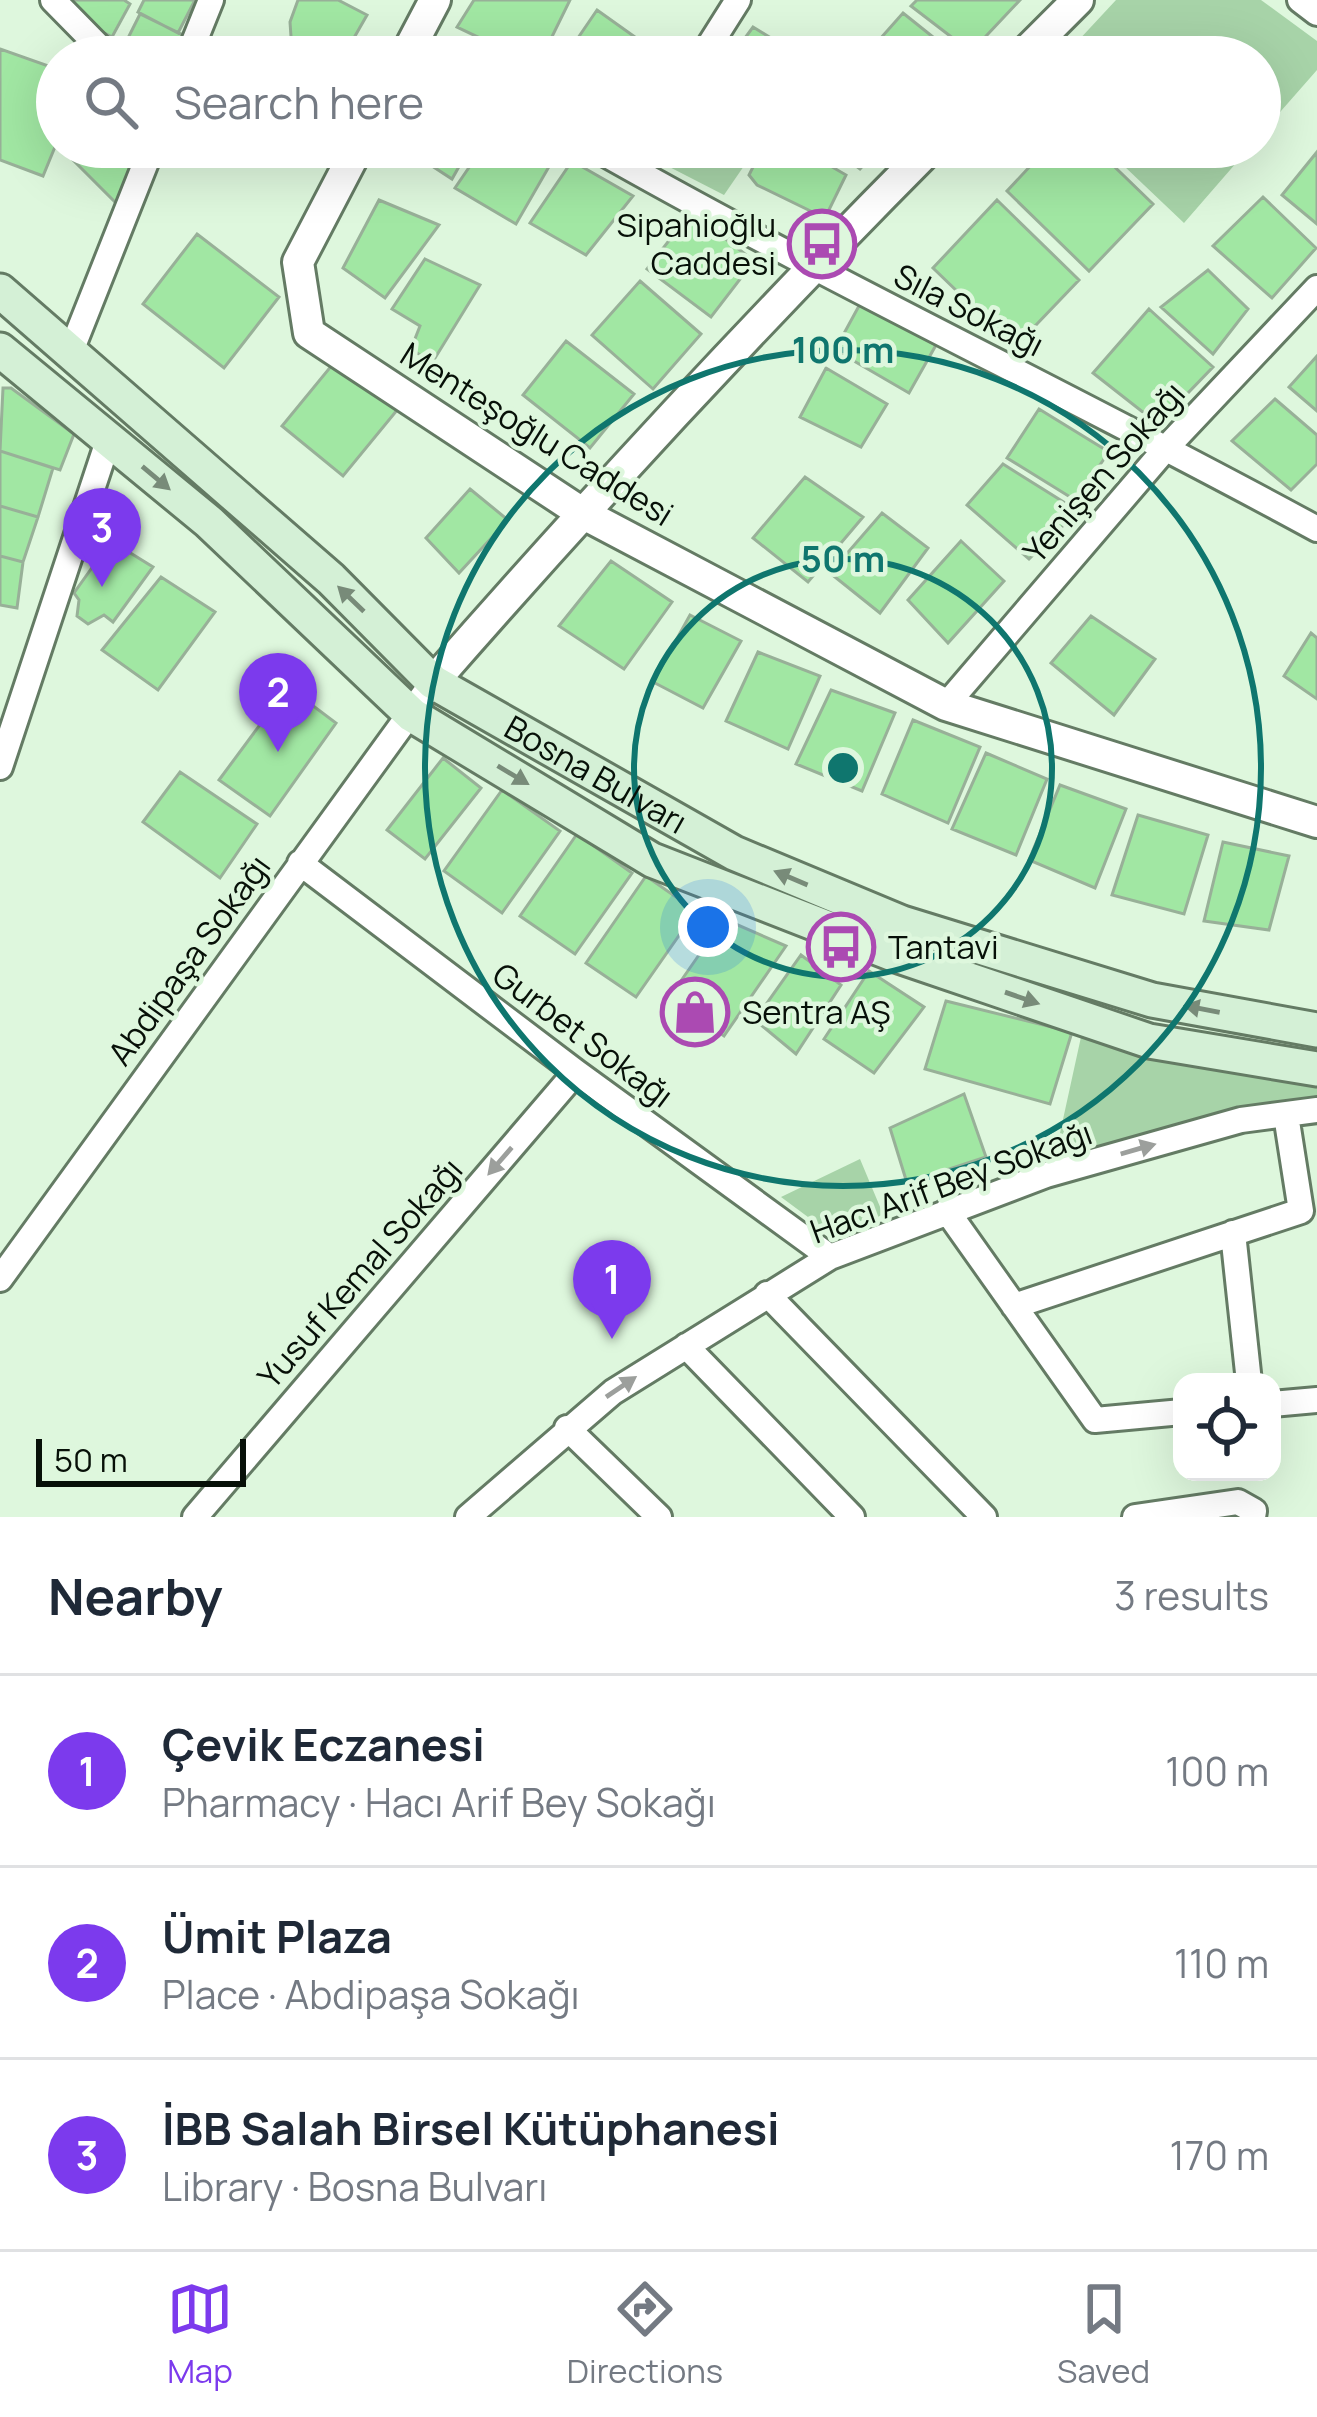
<!DOCTYPE html>
<html lang="en">
<head>
<meta charset="utf-8">
<style>
	:root { --surface:#fff; --page:#f6f6f7; --text:#1f2937; --muted:#747a83; --line:#e0e1e3; --accent:#7c3aed }
	body { margin:0; font-family:Manrope,sans-serif; background:var(--page); color:var(--text) }
	.controls { position:absolute; right:36px; bottom:36px; display:grid; overflow:hidden; border-radius:24px; box-shadow:0 12px 48px #0002 }
	.controls button { width:108px; height:108px; display:grid; place-items:center; padding:0; border:0; border-bottom:3px solid var(--line); background:var(--surface); color:var(--text); font:60px sans-serif }
	.scale { position:absolute; left:36px; bottom:30px; width:210px; box-sizing:border-box; padding-left:12px; border:6px solid #071008; border-top:0; font-size:33px; line-height:42px; white-space:nowrap; color:#071008; -webkit-text-stroke:9px #def7dd; paint-order:stroke }
	.you { position:absolute; left:708px; top:927px; width:42px; height:42px; margin:-30px; border:9px solid #fff; border-radius:50%; background:#1a73e8; box-shadow:0 0 0 18px #1a73e833 }
	.badge { display:grid; place-items:center; width:78px; height:78px; border-radius:50%; background:var(--accent); color:#fff; font-size:39px; font-weight:700 }
	.pin { position:absolute; translate:-50% -99px; filter:drop-shadow(0 3px 6px #0008) }
	.pin::after { content:''; position:absolute; top:63px; width:42px; height:36px; background:inherit; clip-path:polygon(0 0,100% 0,50% 100%) }
	.list { margin:0; padding:0; list-style:none }
	h2 { display:flex; justify-content:space-between; align-items:center; height:156px; margin:0; padding:0 48px; font-size:51px }
	h2 small { font-size:39px; font-weight:400; color:var(--muted) }
	.list li { display:grid; grid-template-columns:78px 1fr auto; gap:36px; align-items:center; box-sizing:border-box; height:192px; padding:0 48px; border-top:3px solid var(--line) }
	.list b { display:block; font-size:45px; white-space:nowrap }
	.list p { margin:0; font-size:39px; white-space:nowrap; color:var(--muted) }
	.list em { font-size:39px; font-style:normal; color:var(--muted) }
	.icon { flex:none; width:66px; height:66px; fill:none; stroke:currentColor; stroke-width:2; stroke-linecap:round; stroke-linejoin:round }
	.map { position:relative; flex:none; width:1317px; height:1517px; overflow:hidden }
	.search { position:absolute; background:var(--surface); box-shadow:0 12px 48px #0002; left:36px; right:36px; top:36px; height:132px; display:flex; align-items:center; gap:30px; box-sizing:border-box; padding:0 42px; border-radius:66px; color:var(--muted); font-size:45px }
	.sheet { height:732px; background:var(--surface) }
	nav { display:flex; justify-content:space-around; align-items:center; box-sizing:border-box; height:168px; border-top:3px solid var(--line); background:var(--surface); font-size:33px; color:var(--muted) }
	nav a { display:grid; justify-items:center; gap:6px }
	nav .on { color:var(--accent) }
	.map>svg:first-child { display:block }
	.green { fill:#a7d3a8 }
	.building { fill:#a1e7a3; stroke:#98b098; stroke-width:3 }
	.lines { fill:none; stroke-linecap:round; stroke-linejoin:round }
	.minor-casing { stroke:#647b64; stroke-width:30 }
	.tertiary-casing { stroke:#647b64; stroke-width:36 }
	.secondary-casing { stroke:#647b64; stroke-width:39 }
	.minor { stroke:#fff; stroke-width:24 }
	.tertiary { stroke:#fff; stroke-width:30 }
	.secondary { stroke:#d4f0d6; stroke-width:33 }
	.oneway { fill:#788b79 }
	.oneway2 { fill:#9c9f9c }
	.ring { fill:none; stroke:#0f766e; stroke-width:6 }
	.labels { text-anchor:middle; stroke-width:9; stroke-linejoin:round; paint-order:stroke }
	.poi-label { font-size:33px; fill:#071008; stroke:#def7dd; text-anchor:start }
	.street-label { font-size:33px; fill:#071008; stroke:#def7dd }
	.centre { fill:#0f766e; stroke:#def7dd; stroke-width:6 }
	.ring-label { font-size:36px; text-anchor:middle; font-weight:bold; fill:#0f766e; stroke:#def7dd; stroke-width:9; stroke-linejoin:round; paint-order:stroke }
</style>
</head>
<body>
<div class="map">
<svg width="1317" height="1517" viewBox="0 0 1317 1517">
	<rect width="100%" height="100%" fill="#def7dd"/>
	<!-- green -->
	<path class="green" d="M 1116,0 L 1261,0 L 1317,41 L 1317,70 L 1260,135 L 1260,57 L 1063,57 Z
		M 657,147 L 757,147 L 724,195 L 650,157 Z
		M 1104,147 L 1250,147 L 1184,223 Z
		M 1081,1037 L 1317,1086 L 1317,1097 L 1055,1156 Z
		M 860,1159 L 883,1214 L 839,1240 L 781,1197 Z"/>
	<!-- building -->
	<path class="building" d="M 74,0 L 124,0 L 130,4 L 112,37 L 84,22 L 87,17 L 70,7 Z
		M 144,0 L 195,0 L 178,33 L 138,12 Z
		M 298,0 L 338,0 L 367,15 L 343,57 L 310,57 L 292,51 L 290,22 Z
		M 474,0 L 570,0 L 542,57 L 520,57 L 457,27 Z
		M 917,0 L 1020,0 L 971,52 L 911,6 Z
		M 597,10 L 663,57 L 565,57 Z
		M 903,13 L 958,57 L 864,57 Z
		M 140,14 L 183,35 L 172,57 L 135,57 L 122,50 Z
		M 753,27 L 802,57 L 731,57 Z
		M 0,49 L 57,69 L 57,142 L 43,176 L 0,160 Z
		M 66,147 L 139,147 L 118,205 L 64,151 Z
		M 403,147 L 470,147 L 452,179 Z
		M 483,147 L 552,147 L 558,151 L 516,224 L 455,188 Z
		M 798,147 L 846,175 L 825,218 L 757,185 L 749,175 L 759,155 Z
		M 831,147 L 880,147 L 860,169 Z
		M 1048,147 L 1094,147 L 1153,204 L 1089,271 L 1007,191 Z
		M 1317,152 L 1317,224 L 1282,195 Z
		M 572,161 L 633,196 L 586,255 L 530,223 Z
		M 1263,197 L 1316,248 L 1272,298 L 1213,246 Z
		M 379,200 L 439,225 L 385,298 L 343,268 Z
		M 997,200 L 1079,280 L 1015,347 L 933,268 Z
		M 691,212 L 754,261 L 711,317 L 647,269 Z
		M 197,234 L 279,297 L 224,368 L 143,304 Z
		M 425,259 L 480,285 L 432,363 L 411,349 L 420,326 L 392,309 Z
		M 1208,270 L 1248,309 L 1213,354 L 1161,307 Z
		M 640,281 L 701,334 L 653,389 L 592,335 Z
		M 860,304 L 936,345 L 909,393 L 835,350 Z
		M 1149,309 L 1213,367 L 1158,424 L 1093,373 Z
		M 566,341 L 634,394 L 590,448 L 523,395 Z
		M 1317,356 L 1317,411 L 1289,387 Z
		M 337,359 L 398,409 L 343,476 L 282,426 Z
		M 826,368 L 887,404 L 861,447 L 800,417 Z
		M 3,388 L 11,388 L 74,434 L 60,470 L 0,451 Z
		M 1275,399 L 1317,435 L 1317,464 L 1291,490 L 1232,441 Z
		M 1039,409 L 1109,452 L 1075,500 L 1007,458 Z
		M 0,451 L 53,468 L 38,517 L 0,506 Z
		M 1003,464 L 1078,511 L 1029,559 L 967,505 Z
		M 805,477 L 863,517 L 808,582 L 753,538 Z
		M 470,489 L 508,520 L 459,573 L 426,538 Z
		M 0,506 L 38,517 L 23,562 L 0,556 Z
		M 882,513 L 928,548 L 880,613 L 830,573 Z
		M 111,541 L 153,567 L 113,622 L 104,615 L 88,624 L 77,616 L 79,600 L 74,593 Z
		M 961,541 L 1004,581 L 948,643 L 908,600 Z
		M 0,556 L 23,562 L 17,608 L 0,605 Z
		M 611,561 L 672,602 L 624,669 L 559,626 Z
		M 161,577 L 215,612 L 158,690 L 102,650 Z
		M 690,615 L 741,641 L 703,708 L 653,682 Z
		M 1091,616 L 1155,659 L 1114,715 L 1051,663 Z
		M 1311,633 L 1317,638 L 1317,699 L 1284,676 Z
		M 758,652 L 820,676 L 788,749 L 726,721 Z
		M 288,687 L 336,723 L 270,816 L 219,780 Z
		M 831,690 L 895,713 L 862,791 L 796,764 Z
		M 913,720 L 980,747 L 948,823 L 882,794 Z
		M 986,753 L 1047,779 L 1016,855 L 952,829 Z
		M 443,758 L 481,788 L 425,859 L 387,830 Z
		M 180,772 L 257,824 L 220,878 L 143,822 Z
		M 1060,785 L 1126,809 L 1095,888 L 1029,860 Z
		M 502,790 L 560,831 L 502,913 L 444,871 Z
		M 1138,815 L 1208,835 L 1184,914 L 1112,895 Z
		M 577,834 L 632,873 L 575,954 L 520,916 Z
		M 1223,842 L 1289,856 L 1269,930 L 1204,921 Z
		M 646,876 L 696,911 L 636,997 L 586,963 Z
		M 724,919 L 786,946 L 724,1036 L 669,998 Z
		M 801,955 L 841,985 L 796,1054 L 755,1020 Z
		M 869,971 L 924,1007 L 874,1073 L 824,1039 Z
		M 946,1001 L 1072,1032 L 1050,1104 L 925,1069 Z
		M 964,1094 L 986,1157 L 907,1183 L 890,1128 Z"/>
	<g class="lines">
		<defs>
			<path id="minor" d="M 53,0 L 109,57
				M 1300,0 L 1317,13
				M 188,57 L 211,0
				M 702,57 L 738,0
				M 593,147 C 830,282 1077,398 1317,529
				M 631,168 L 644,147
				M 71,351 L 152,147
				M 946,705 L 1167,447 L 1317,288
				M 0,767 L 109,438
				M 300,863 L 576,1072 L 830,1257
				M 947,1211 L 1095,1420 L 1182,1412
				M 1233,1233 L 1249,1382
				M 0,1279 L 433,682
				M 767,1294 L 984,1517
				M 1014,1306 L 1301,1211 L 1286,1115
				M 686,1346 L 852,1517
				M 1272,1404 L 1317,1400
				M 567,1428 L 659,1517
				M 195,1517 L 576,1072
				M 468,1517 L 613,1392 L 830,1257 L 1046,1175 L 1241,1120 L 1317,1110
				M 1135,1517 L 1238,1502 L 1254,1511 L 1253,1517"/>
			<path id="tertiary" d="M 405,57 L 435,0
				M 1021,57 L 1078,0
				M 358,147 L 298,262 L 309,333 L 582,513 L 946,705 L 1317,822
				M 433,682 C 594,498 759,320 931,147"/>
			<g id="secondary">
				<path id="s1" d="M 0,291 L 331,579 L 433,682 L 734,853 L 902,923 L 1152,1000 L 1317,1030"/>
				<path d="M 0,350 L 209,522 L 412,715 L 652,860 L 896,955 L 1149,1041 L 1317,1069"/>
			</g>
		</defs>
		<!-- minor casing -->
		<use href="#minor" class="minor-casing"/>
		<!-- tertiary casing -->
		<use href="#tertiary" class="tertiary-casing"/>
		<!-- secondary casing -->
		<use href="#secondary" class="secondary-casing"/>
		<!-- minor -->
		<use href="#minor" class="minor"/>
		<!-- tertiary -->
		<use href="#tertiary" class="tertiary"/>
		<!-- secondary -->
		<use href="#secondary" class="secondary"/>
	</g>
	<!-- one-way arrows -->
	<defs><path id="oneway-solid" d="M-6-.8H1V-3.2L6.5 0L1 3.2V.8H-6Z" transform="scale(3)"/></defs>
	<g class="oneway">
		<use href="#oneway-solid" transform="translate(156 478) rotate(40)"/>
		<use href="#oneway-solid" transform="translate(351 599) rotate(-136)"/>
		<use href="#oneway-solid" transform="translate(513 775) rotate(31)"/>
		<use href="#oneway-solid" transform="translate(791 878) rotate(-157)"/>
		<use href="#oneway-solid" transform="translate(1022 998) rotate(19)"/>
		<use href="#oneway-solid" transform="translate(1202 1009) rotate(-169)"/>
	</g>
	<g class="oneway2">
		<use href="#oneway-solid" transform="translate(1138 1149) rotate(-16)"/>
		<use href="#oneway-solid" transform="translate(500 1161) rotate(131)"/>
		<use href="#oneway-solid" transform="translate(621 1387) rotate(-34)"/>
	</g>
	<!-- distance rings -->
	<g class="ring">
		<circle cx="843" cy="768" r="209"/>
		<circle cx="843" cy="768" r="418"/>
	</g>
	<!-- icons -->
	<defs>
		<symbol id="bus-ring" viewBox="-11 -11 22 22"><circle r="9.5" fill="#def7dd" stroke="#ab4ab2" stroke-width="1.5"/><path d="M-5-6H5V4H4V6H2V4H-2V6H-4V4H-5ZM-3.5-4V0h7V-4ZM-3.5 1.2v1.5H-2V1.2ZM2 1.2v1.5H3.5V1.2Z" fill="#ab4ab2"/></symbol>
		<symbol id="shop-ring" viewBox="-11 -11 22 22"><circle r="9.5" fill="#def7dd" stroke="#ab4ab2" stroke-width="1.5"/><path d="M-5-2.5h2.3a2.7 3.5 0 0 1 5.4 0H5L5.5 6h-11ZM-1.5-2.5h3a1.5 2.3 0 0 0-3 0Z" fill="#ab4ab2"/></symbol>
	</defs>
	<g fill-rule="evenodd">
		<use href="#bus-ring" x="784" y="206" width="76" height="76"/>
		<use href="#bus-ring" x="803" y="909" width="76" height="76"/>
		<use href="#shop-ring" x="657" y="974" width="76" height="76"/>
	</g>
	<g class="labels">
		<!-- poi labels -->
		<g class="poi-label">
			<text x="776" y="237" text-anchor="end">Sipahioğlu<tspan x="776" dy="38">Caddesi</tspan></text>
			<text x="888" y="959">Tantavi</text>
			<text x="742" y="1024">Sentra AŞ</text>
		</g>
		<!-- street labels -->
		<g class="street-label">
			<text transform="translate(969 310) rotate(27)" y="12">Sıla Sokağı</text>
			<text transform="translate(537 434) rotate(32)" y="12">Menteşoğlu Caddesi</text>
			<text transform="translate(1104 472) rotate(-49)" y="12">Yenişen Sokağı</text>
			<text dy="12" stroke="none"><textPath href="#s1" startOffset="771">Bosna Bulvarı</textPath></text>
			<text transform="translate(189 960) rotate(-54)" y="12">Abdipaşa Sokağı</text>
			<text transform="translate(583 1035) rotate(37)" y="12">Gurbet Sokağı</text>
			<text transform="translate(951 1182) rotate(-20)" y="12">Hacı Arif Bey Sokağı</text>
			<text transform="translate(360 1273) rotate(-49)" y="12">Yusuf Kemal Sokağı</text>
		</g>
	</g>
	<circle cx="843" cy="768" r="18" class="centre"/>
	<g class="ring-label">
		<text x="843" y="363">100 m</text>
		<text x="843" y="572">50 m</text>
	</g>
</svg>
<div class="controls">
<button><svg class="icon" aria-label="locate" viewBox="0 0 24 24"><circle cx="12" cy="12" r="6"/><path d="M12 2v4M12 18v4M2 12h4M18 12h4"/></svg></button>
</div>
<div class="scale">50 m</div>
<div class="you"></div>
<div class="pin badge" style="left:612px;top:1339px">1</div>
<div class="pin badge" style="left:278px;top:752px">2</div>
<div class="pin badge" style="left:102px;top:587px">3</div>
<div class="search"><svg class="icon" aria-label="search" viewBox="0 0 24 24"><circle cx="10" cy="10" r="6"/><path d="M15 15l6 6"/></svg>Search here</div>
</div>
<section class="sheet">
<h2>Nearby<small>3 results</small></h2>
<ul class="list">
<li><span class="badge">1</span><div><b>Çevik Eczanesi</b><p>Pharmacy · Hacı Arif Bey Sokağı</p></div><em>100 m</em></li>
<li><span class="badge">2</span><div><b>Ümit Plaza</b><p>Place · Abdipaşa Sokağı</p></div><em>110 m</em></li>
<li><span class="badge">3</span><div><b>İBB Salah Birsel Kütüphanesi</b><p>Library · Bosna Bulvarı</p></div><em>170 m</em></li>
</ul>
</section>
<nav>
<a class="on"><svg class="icon" aria-label="map" viewBox="0 0 24 24"><path d="M3 6l6-2 6 2 6-2v14l-6 2-6-2-6 2zM9 4v14M15 6v14"/></svg>Map</a>
<a><svg class="icon" aria-label="directions" viewBox="0 0 24 24"><path d="M12 3l9 9-9 9-9-9zM9 14v-3h6M13 9l2 2-2 2"/></svg>Directions</a>
<a><svg class="icon" aria-label="saved" viewBox="0 0 24 24"><path d="M7 4h10v16l-5-4-5 4z"/></svg>Saved</a>
</nav>
</body>
</html>
